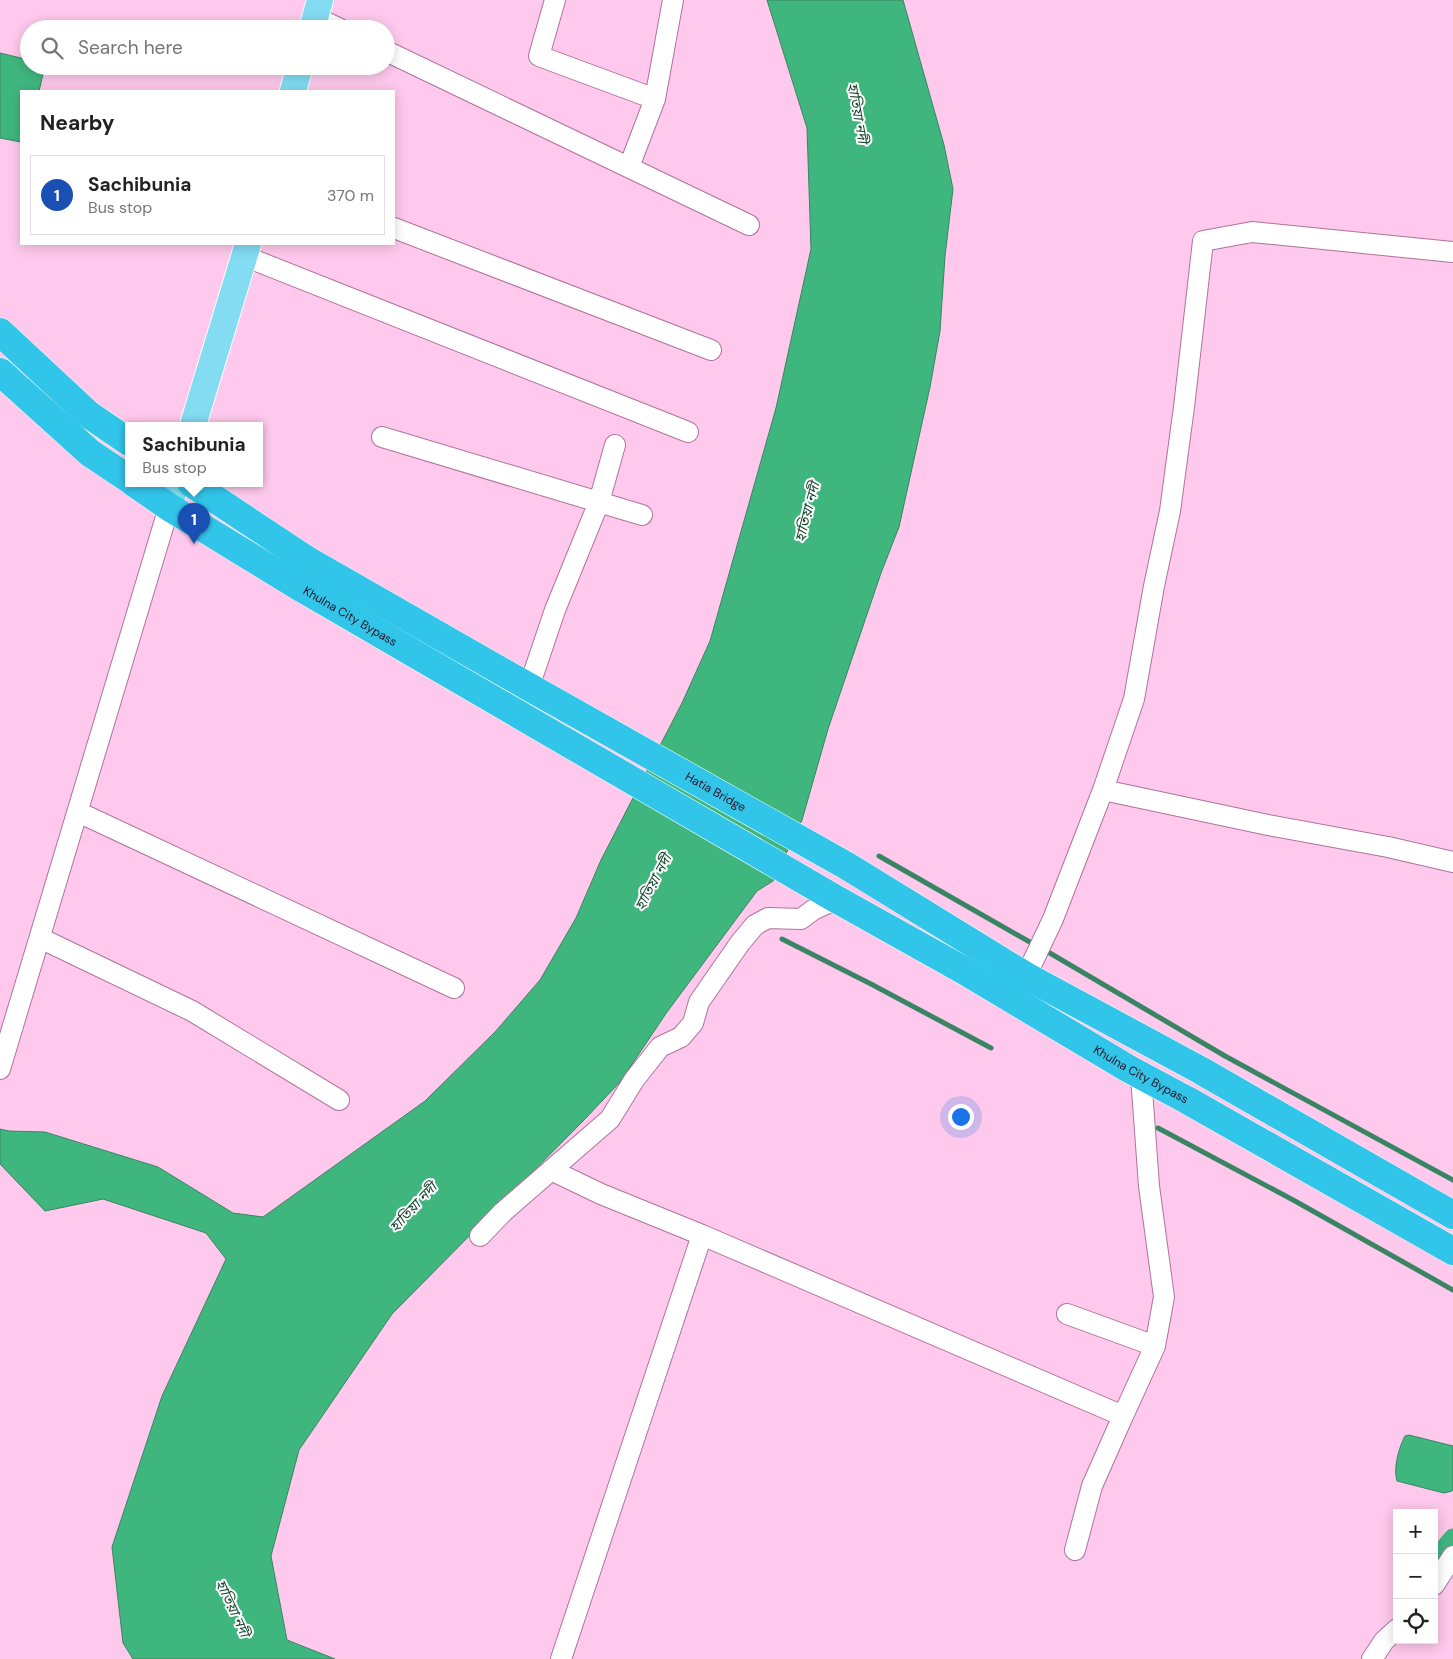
<!DOCTYPE html>
<html lang="en">
<head>
<meta charset="utf-8">
<style>
	:root { --surface:#fff; --page:#f6f6f6; --text:#222; --muted:#767676; --line:#e0e0e0; --accent:#db2777 }
	body { margin:0; font-family:"DM Sans","Noto Sans Bengali",sans-serif; background:var(--page); color:var(--text) }
	.controls { position:absolute; right:15px; bottom:15px; display:grid; overflow:hidden; border-radius:0px; box-shadow:0 2px 12px #0003 }
	.controls button { width:45px; height:45px; display:grid; place-items:center; padding:0; border:0; border-bottom:1px solid var(--line); background:var(--surface); color:var(--text); font:25px sans-serif }
	.you { position:absolute; left:960px; top:1116px; width:18px; height:18px; margin:-12px; border:4px solid #fff; border-radius:50%; background:#1a73e8; box-shadow:0 0 0 8px #1a73e833 }
	.badge { display:grid; place-items:center; width:32px; height:32px; border-radius:50%; background:var(--accent); color:#fff; font-size:16px; font-weight:700 }
	.pin { position:absolute; translate:-50% -41px; filter:drop-shadow(0 1px 2px #0008) }
	.pin::after { content:''; position:absolute; top:26px; width:18px; height:15px; background:inherit; clip-path:polygon(0 0,100% 0,50% 100%) }
	.popup { position:absolute; left:125px; top:422px; width:138px; height:65px; box-sizing:border-box; display:grid; place-content:center; border-radius:0px; background:var(--surface); filter:drop-shadow(0 1px 4px #0005); font-size:16px; white-space:nowrap; color:var(--muted) }
	.popup b { font-size:19px; color:var(--text) }
	.popup::after { content:''; position:absolute; left:50%; top:100%; margin-left:-10px; border:10px solid transparent; border-top-color:var(--surface) }
	.list { margin:0; padding:0; list-style:none }
	h2 { display:flex; justify-content:space-between; align-items:center; height:65px; margin:0; padding:0 20px; font-size:21px }
	h2 small { font-size:16px; font-weight:400; color:var(--muted) }
	.list li { display:grid; grid-template-columns:32px 1fr auto; gap:15px; align-items:center; box-sizing:border-box; height:80px; margin:0 10px 10px; padding:0 10px; border:1px solid var(--line); border-radius:0px }
	.list b { display:block; font-size:19px; white-space:nowrap }
	.list p { margin:0; font-size:16px; white-space:nowrap; color:var(--muted) }
	.list em { font-size:16px; font-style:normal; color:var(--muted) }
	.icon { flex:none; width:28px; height:28px; fill:none; stroke:currentColor; stroke-width:2; stroke-linecap:round; stroke-linejoin:round }
	.map { position:relative; flex:none; width:1453px; height:1659px; overflow:hidden }
	.search { position:absolute; background:var(--surface); box-shadow:0 2px 12px #0003; left:20px; top:20px; width:375px; height:55px; display:flex; align-items:center; gap:12px; box-sizing:border-box; padding:0 18px; border-radius:28px; color:var(--muted); font-size:19px }
	.panel { position:absolute; background:var(--surface); box-shadow:0 2px 12px #0003; left:20px; top:90px; width:375px; height:155px; border-radius:0px }
	.map>svg:first-child { display:block }
	.water { fill:#40b67f; stroke:#398463 }
	.lines { fill:none; stroke-linecap:round; stroke-linejoin:round }
	.stream { stroke:#398463; stroke-width:5 }
	.canal { stroke:#40b67f; stroke-width:19 }
	.minor-casing { stroke:#af739c; stroke-width:22 }
	.major-casing { stroke:#fff; stroke-width:28 }
	.highway-casing { stroke:#fff; stroke-width:29 }
	.minor { stroke:#fff; stroke-width:20 }
	.major { stroke:#83dcf2; stroke-width:26 }
	.highway { stroke:#31c5ea; stroke-width:28 }
	.labels { text-anchor:middle; stroke-width:4; stroke-linejoin:round; paint-order:stroke }
	.street-label { font-size:12px; fill:#281121; stroke:#fdfdfd }
	.water-label { font-size:14px; font-style:italic; fill:#184731; stroke:#fdfdfd }
</style>
</head>
<body>
<div class="map">
<svg width="1453" height="1659" viewBox="0 0 1453 1659">
	<rect width="100%" height="100%" fill="#fec9ec"/>
	<!-- water -->
	<path class="water" d="M 767,0 L 903,0 L 944,145 L 953,189 L 945,256 L 940,331 L 930,387 L 899,527 L 881,573 L 828,729 L 802,820 L 773,881 L 757,891 L 667,1012 L 620,1082 L 584,1120 L 392,1314 L 299,1450 L 271,1556 L 287,1640 L 335,1659 L 133,1659 L 123,1643 L 112,1547 L 162,1396 L 226,1259 L 206,1233 L 103,1199 L 45,1211 L 0,1164 L 0,1129 L 9,1131 L 45,1132 L 158,1167 L 233,1213 L 263,1217 L 425,1101 L 495,1032 L 540,980 L 576,918 L 601,860 L 682,703 L 710,641 L 776,408 L 811,249 L 807,128 Z
		M 0,53 L 29,60 L 29,66 L 45,66 L 39,91 L 21,91 L 21,142 L 0,138 Z
		M 1409,1435 L 1453,1446 L 1453,1489 L 1452,1491 L 1444,1493 L 1397,1481 C 1393,1468 1399,1447 1405,1436 Z"/>
	<g class="lines">
		<!-- stream -->
		<path class="stream" d="M 879,856 L 1035,945
			M 782,939 L 871,984 L 991,1048
			M 1043,949 L 1225,1056 L 1453,1180
			M 1158,1128 L 1295,1201 L 1453,1290"/>
		<!-- canal -->
		<path class="canal" d="M 1434,1561 L 1453,1538"/>
		<defs>
			<path id="minor" d="M 555,0 L 539,56 L 655,99
				M 315,17 L 340,29
				M 386,51 L 749,225
				M 629,167 L 655,99 L 673,0
				M 394,228 L 711,350
				M 244,256 L 688,432
				M 382,437 L 642,515
				M 529,687 L 555,610 L 599,502 L 615,445
				M 1103,790 L 1268,825 L 1388,847 L 1453,862
				M 78,812 L 454,988
				M 40,938 L 192,1011 L 339,1100
				M 1026,976 L 1053,919 L 1103,790 L 1134,699 L 1154,586 L 1170,511 L 1184,407 L 1203,241 L 1252,232 L 1453,252
				M 0,1069 L 169,507
				M 551,1170 L 601,1194 L 702,1235
				M 480,1236 L 503,1212 L 610,1119 L 634,1080 L 660,1047 L 681,1037 L 693,1023 L 699,1002 L 740,943 L 755,925 L 768,918 L 801,919 L 813,910 L 836,899
				M 1067,1314 L 1155,1346
				M 1075,1550 L 1092,1486 L 1123,1416
				M 1434,1585 L 1453,1556
				M 561,1659 L 702,1235 L 1123,1416 L 1155,1346 L 1164,1297 L 1149,1186 L 1141,1076
				M 1372,1659 L 1384,1641 L 1397,1629"/>
			<path id="major" d="M 312,29 L 320,0
				M 293,91 L 300,66
				M 193,425 L 248,244
				M 169,507 L 176,483"/>
			<g id="highway">
				<path d="M 0,332 L 88,414 L 129,442"/>
				<path d="M 0,372 L 90,453 L 129,479"/>
				<path id="s1" d="M 134,483 L 169,507 L 303,589 L 836,899 L 963,970 L 1129,1069 L 1187,1100 L 1453,1251"/>
				<path id="s2" d="M 191,483 L 307,560 L 529,687 L 847,866 L 1026,976 L 1200,1070 L 1453,1215"/>
			</g>
		</defs>
		<!-- minor casing -->
		<use href="#minor" class="minor-casing"/>
		<!-- major casing -->
		<use href="#major" class="major-casing"/>
		<!-- highway casing -->
		<use href="#highway" class="highway-casing"/>
		<!-- minor -->
		<use href="#minor" class="minor"/>
		<!-- major -->
		<use href="#major" class="major"/>
		<!-- highway -->
		<use href="#highway" class="highway"/>
	</g>
	<g class="labels">
		<!-- street labels -->
		<g class="street-label">
			<text dy="4" stroke="none"><textPath href="#s1" startOffset="254">Khulna City Bypass</textPath></text>
			<text dy="4" stroke="none"><textPath href="#s2" startOffset="609">Hatia Bridge</textPath></text>
			<text dy="4" stroke="none"><textPath href="#s1" startOffset="1168">Khulna City Bypass</textPath></text>
		</g>
		<!-- water labels -->
		<g class="water-label">
			<text transform="translate(858 113) rotate(80)" y="5">হাতিয়া নদী</text>
			<text transform="translate(807 512) rotate(-75)" y="5">হাতিয়া নদী</text>
			<text transform="translate(653 882) rotate(-62)" y="5">হাতিয়া নদী</text>
			<text transform="translate(413 1207) rotate(-47)" y="5">হাতিয়া নদী</text>
			<text transform="translate(233 1608) rotate(65)" y="5">হাতিয়া নদী</text>
		</g>
	</g>
</svg>
<div class="controls">
<button>+</button>
<button>−</button>
<button><svg class="icon" aria-label="locate" viewBox="0 0 24 24"><circle cx="12" cy="12" r="6"/><path d="M12 2v4M12 18v4M2 12h4M18 12h4"/></svg></button>
</div>
<div class="you"></div>
<div class="pin badge" style="left:194px;top:544px;background:#1a4fb4">1</div>
<div class="popup"><b>Sachibunia</b>Bus stop</div>
<div class="search"><svg class="icon" aria-label="search" viewBox="0 0 24 24"><circle cx="10" cy="10" r="6"/><path d="M15 15l6 6"/></svg>Search here</div>
<section class="panel">
<h2>Nearby<small></small></h2>
<ul class="list">
<li><span class="badge" style="background:#1a4fb4">1</span><div><b>Sachibunia</b><p>Bus stop</p></div><em>370 m</em></li>
</ul>
</section>
</div>
</body>
</html>
